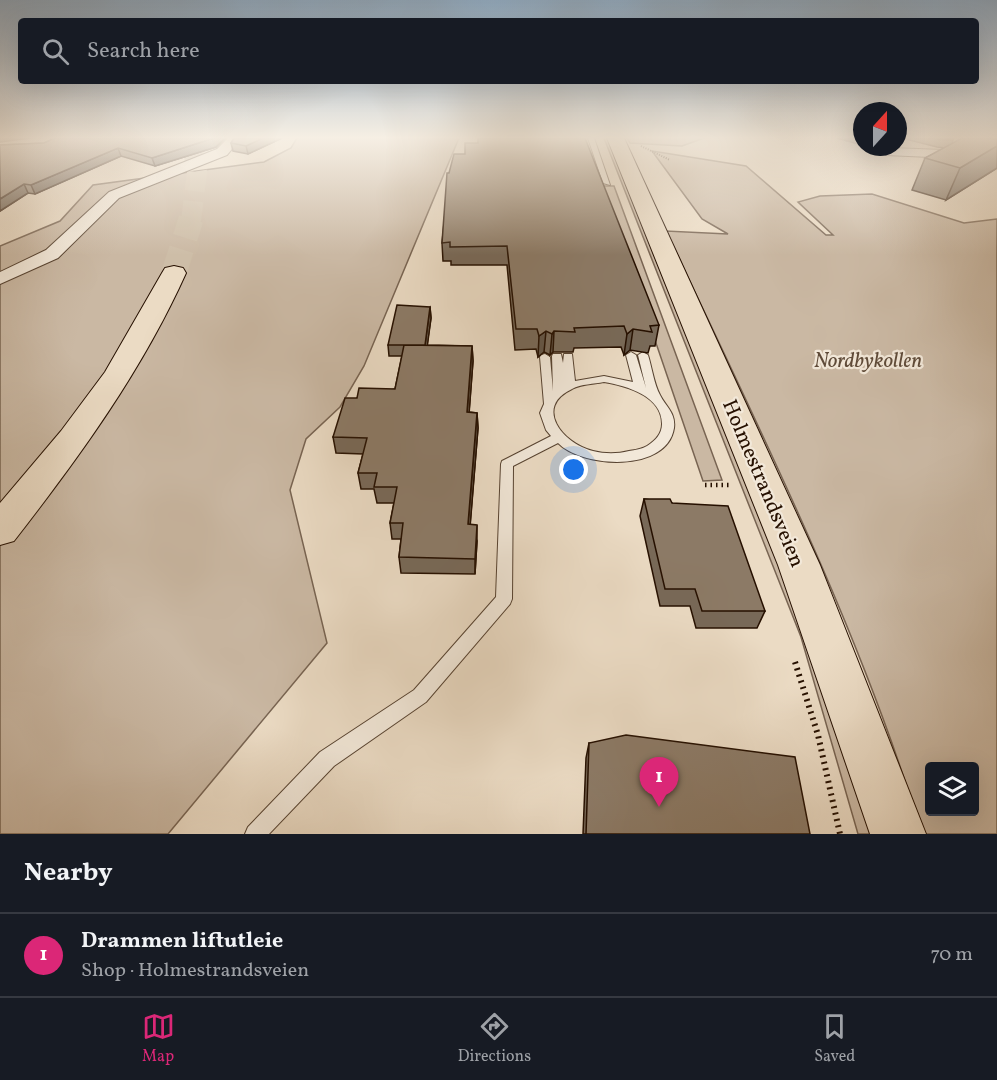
<!DOCTYPE html>
<html lang="en">
<head>
<meta charset="utf-8">
<style>
	:root { --surface:#171b24; --page:#242831; --text:#f1f3f6; --muted:#9ea1a6; --line:#363941; --accent:#db2777 }
	body { margin:0; font-family:Vollkorn,serif; background:var(--page); color:var(--text) }
	.controls { position:absolute; right:18px; bottom:18px; display:grid; overflow:hidden; border-radius:6px; box-shadow:0 6px 24px #0002 }
	.controls button { width:54px; height:54px; display:grid; place-items:center; padding:0; border:0; border-bottom:2px solid var(--line); background:var(--surface); color:var(--text); font:30px sans-serif }
	.compass { position:absolute; left:853px; top:102px; width:54px; height:54px; border-radius:50%; background:var(--surface); box-shadow:0 6px 24px #0002; rotate:21deg }
	.you { position:absolute; left:574px; top:470px; width:21px; height:21px; margin:-15px; border:4px solid #fff; border-radius:50%; background:#1a73e8; box-shadow:0 0 0 9px #1a73e833 }
	.badge { display:grid; place-items:center; width:39px; height:39px; border-radius:50%; background:var(--accent); color:#fff; font-size:20px; font-weight:700 }
	.pin { position:absolute; translate:-50% -50px; filter:drop-shadow(0 2px 3px #0008) }
	.pin::after { content:''; position:absolute; top:32px; width:21px; height:18px; background:inherit; clip-path:polygon(0 0,100% 0,50% 100%) }
	.list { margin:0; padding:0; list-style:none }
	h2 { display:flex; justify-content:space-between; align-items:center; height:78px; margin:0; padding:0 24px; font-size:26px }
	h2 small { font-size:20px; font-weight:400; color:var(--muted) }
	.list li { display:grid; grid-template-columns:39px 1fr auto; gap:18px; align-items:center; box-sizing:border-box; height:84px; padding:0 24px; border-top:2px solid var(--line) }
	.list b { display:block; font-size:22px; white-space:nowrap }
	.list p { margin:0; font-size:20px; white-space:nowrap; color:var(--muted) }
	.list em { font-size:20px; font-style:normal; color:var(--muted) }
	.icon { flex:none; width:33px; height:33px; fill:none; stroke:currentColor; stroke-width:2; stroke-linecap:round; stroke-linejoin:round }
	.map { position:relative; flex:none; width:997px; height:834px; overflow:hidden }
	.search { position:absolute; background:var(--surface); box-shadow:0 6px 24px #0002; left:18px; right:18px; top:18px; height:66px; display:flex; align-items:center; gap:15px; box-sizing:border-box; padding:0 21px; border-radius:6px; color:var(--muted); font-size:22px }
	.sheet { height:162px; background:var(--surface) }
	nav { display:flex; justify-content:space-around; align-items:center; box-sizing:border-box; height:84px; border-top:2px solid var(--line); background:var(--surface); font-size:16px; color:var(--muted) }
	nav a { display:grid; justify-items:center; gap:3px }
	nav .on { color:var(--accent) }
	.map>svg:first-child { display:block }
	.green { fill:#cab8a3; stroke:#786452; stroke-width:1.5; fill-rule:evenodd }
	.lines { fill:none; stroke-linecap:round; stroke-linejoin:round }
	.motorway-tunnel-far1 { stroke:#cdbda7; stroke-width:20; stroke-dasharray:20 10; stroke-linecap:butt }
	.motorway-tunnel { stroke:#cdbda7; stroke-width:25; stroke-dasharray:25 12; stroke-linecap:butt }
	.service-casing { stroke:#574331; stroke-width:2 }
	.minor-casing { stroke:#574331; stroke-width:2 }
	.primary-casing { stroke:#261000; stroke-width:2 }
	.motorway-casing { stroke:#261000; stroke-width:2 }
	.path-far2 { stroke:#261000; stroke-width:2; stroke-dasharray:1 1.5; stroke-linecap:butt }
	.path-far1 { stroke:#261000; stroke-width:4.5; stroke-dasharray:1.5 4; stroke-linecap:butt }
	.path { stroke:#261000; stroke-width:6; stroke-dasharray:2 4.5; stroke-linecap:butt }
	.service { fill:#f2e8d9; fill-rule:evenodd }
	.minor { fill:#f2e8d9; fill-rule:evenodd }
	.primary { fill:#ebdbc4; fill-rule:evenodd }
	.motorway { fill:#ebdbc4; fill-rule:evenodd }
	.wall { fill:#786958; stroke:#261000; stroke-width:1.5 }
	.shaded-wall { fill:#625547; stroke:#261000; stroke-width:1.5 }
	.building { fill:#8c7a66; stroke:#261000; stroke-width:1.5 }
	.labels { text-anchor:middle; stroke-width:4.5; stroke-linejoin:round; paint-order:stroke }
	.park-label { font-size:21px; font-style:italic; fill:#5f4b39; stroke:#f2e8d9 }
	.street-label { font-size:21px; fill:#261000; stroke:#f2e8d9 }
</style>
</head>
<body>
<div class="map">
<svg width="997" height="834" viewBox="0 0 997 834">
	<rect width="100%" height="100%" fill="#ebdbc4"/>
	<filter id="stains"><feTurbulence type="fractalNoise" baseFrequency=".00333" numOctaves="4"/><feColorMatrix values="0 0 0 0 .2 0 0 0 0 .09 0 0 0 0 .02 0 0 0 .5 -.17"/></filter>
	<radialGradient id="worn" r=".72"><stop offset=".6" stop-color="#630" stop-opacity="0"/><stop offset="1" stop-color="#630" stop-opacity=".3"/></radialGradient>
	<!-- green -->
	<path class="green" d="M 297,138 L 459,138 L 364,366 L 340,407 L 306,439 L 290,490 L 327,643 L 168,834 L 0,834 L 0,246 L 60,221 L 93,185 L 264,162 L 291,148 Z
		M 604,138 L 608,138 L 758,502 L 872,834 L 858,834 L 801,637 Z
		M 627,138 L 704,138 L 682,146 L 630,143 Z
		M 652,151 L 746,166 L 826,235 L 833,235 L 798,202 L 820,196 L 872,194 L 964,223 L 997,219 L 997,834 L 922,834 C 860,629 757,424 666,231 L 728,234 L 702,219 ZM 930,766 L 974,766 L 974,812 L 930,812 Z
		M 596,186 L 614,186 L 722,480 L 703,481 L 657,346 Z"/>
	<g class="lines">
		<!-- motorway-tunnel-far1 -->
		<path class="motorway-tunnel-far1" d="M 191,221 L 197,172 L 191,138"/>
		<!-- motorway-tunnel -->
		<path class="motorway-tunnel" d="M 174,273 L 191,219"/>
		<defs>
			<path id="service" d="M 588,138 L 594,138 L 610,185 L 603,183 Z
				M 631,352 L 636,355 L 646,388 L 638,355 L 643,352 L 648,355 C 652,368 654,384 660,395 C 666,407 676,413 674,428 C 667,473 582,468 558,443 L 513,466 L 512,599 L 510,604 L 426,702 L 334,766 L 269,834 L 245,834 L 248,827 L 320,752 L 414,690 L 496,597 L 501,464 L 502,461 L 551,436 L 546,430 L 540,413 L 544,404 L 540,357 L 541,355 L 545,354 L 550,357 L 553,391 L 552,356 L 553,354 L 561,354 L 563,363 L 564,354 L 572,354 L 575,381 L 604,376 L 633,382 L 626,355 ZM 604,382 C 627,386 662,396 662,424 C 662,434 655,441 647,446 C 642,449 635,450 629,451 C 617,454 605,454 593,451 C 563,444 533,407 572,389 C 581,384 594,384 604,382 Z"/>
			<path id="minor" d="M 228,138 L 241,138 L 227,155 L 119,198 L 58,258 L 0,284 L 0,272 L 46,250 L 109,192 L 217,149 Z
				M 891,148 L 997,152 L 997,160 L 886,155 L 886,149 Z"/>
			<path id="primary" d="M 607,138 L 624,138 L 820,565 L 926,834 L 870,834 L 778,565 Z"/>
			<path id="motorway" d="M 174,266 L 183,268 L 186,273 C 142,371 80,456 14,541 L 0,545 L 0,503 L 61,431 L 105,372 L 162,273 L 165,268 Z"/>
		</defs>
		<!-- service casing -->
		<use href="#service" class="service-casing"/>
		<!-- minor casing -->
		<use href="#minor" class="minor-casing"/>
		<!-- primary casing -->
		<use href="#primary" class="primary-casing"/>
		<!-- motorway casing -->
		<use href="#motorway" class="motorway-casing"/>
		<!-- path-far2 -->
		<path class="path-far2" d="M 641,146 L 670,160"/>
		<!-- path-far1 -->
		<path class="path-far1" d="M 705,485 L 732,485"/>
		<!-- path -->
		<path class="path" d="M 795,662 L 818,735 L 840,834"/>
		<!-- service -->
		<use href="#service" class="service"/>
		<!-- minor -->
		<use href="#minor" class="minor"/>
		<!-- primary -->
		<use href="#primary" class="primary"/>
		<!-- motorway -->
		<use href="#motorway" class="motorway"/>
	</g>
	<!-- wall -->
	<path class="wall" d="M 55,138 L 225,138 L 216,147 L 155,166 L 121,156 L 35,194 L 28,193 L 0,211 L 0,145 L 44,143 Z
		M 234,138 L 282,138 L 248,154 L 233,151 L 231,143 Z
		M 837,138 L 862,138 L 862,145 Z
		M 902,138 L 953,138 L 953,140 L 952,144 L 997,138 L 997,168 L 946,200 L 912,190 L 925,158 L 945,148 L 937,147 Z
		M 478,143 L 659,325 L 655,346 L 650,346 L 648,353 L 630,350 L 624,355 L 621,347 L 574,348 L 573,352 L 553,352 L 550,355 L 544,352 L 538,357 L 536,349 L 515,350 L 507,265 L 451,265 L 451,261 L 443,261 L 442,243 L 449,173 L 465,154 Z
		M 430,307 L 431,318 L 427,345 L 472,346 L 473,361 L 469,412 L 477,413 L 478,428 L 470,525 L 477,541 L 475,574 L 401,573 L 399,557 L 401,539 L 392,539 L 390,523 L 394,503 L 377,503 L 374,489 L 361,489 L 358,473 L 363,454 L 336,453 L 333,437 L 357,398 L 395,389 L 402,356 L 389,356 L 388,345 Z
		M 644,499 L 672,503 L 765,611 L 757,628 L 696,628 L 690,606 L 660,606 L 640,516 Z
		M 589,743 L 810,834 L 583,834 L 586,758 Z"/>
	<!-- shaded-wall -->
	<path class="shaded-wall" d="M 0,138 L 30,138 L 0,142 Z
		M 214,138 L 225,138 L 216,147 L 155,166 L 152,158 Z
		M 263,138 L 282,138 L 248,154 L 246,146 Z
		M 997,146 L 997,168 L 946,200 L 960,168 Z
		M 118,148 L 121,156 L 35,194 L 31,185 Z
		M 24,184 L 28,193 L 0,211 L 0,199 Z
		M 430,307 L 431,318 L 426,356 L 425,345 Z
		M 633,329 L 630,350 L 624,355 L 627,334 Z
		M 546,331 L 544,352 L 538,357 L 539,336 Z
		M 554,331 L 553,352 L 550,355 L 552,334 Z
		M 472,346 L 473,361 L 468,428 L 467,412 Z
		M 477,413 L 478,428 L 469,540 L 468,524 Z
		M 477,525 L 477,541 L 475,574 L 475,559 Z"/>
	<!-- building -->
	<path class="building" d="M 55,138 L 214,138 L 152,158 L 118,148 L 31,185 L 24,184 L 0,199 L 0,145 L 44,143 Z
		M 234,138 L 263,138 L 246,146 L 231,143 Z
		M 478,138 L 585,138 L 659,325 L 650,326 L 652,332 L 633,329 L 627,334 L 624,326 L 574,328 L 575,332 L 554,331 L 552,334 L 546,331 L 539,336 L 537,329 L 516,329 L 507,246 L 450,247 L 450,242 L 442,243 L 447,173 L 449,173 L 454,154 L 465,154 L 465,143 L 478,143 Z
		M 936,138 L 953,138 L 953,140 L 940,140 Z
		M 962,138 L 997,138 L 997,146 L 960,168 L 925,158 Z
		M 397,305 L 430,307 L 425,345 L 388,345 Z
		M 404,345 L 472,346 L 467,412 L 477,413 L 468,524 L 477,525 L 475,559 L 399,557 L 403,523 L 390,523 L 397,487 L 374,487 L 377,473 L 358,473 L 367,438 L 333,437 L 345,398 L 357,398 L 359,388 L 395,389 Z
		M 644,499 L 670,499 L 672,503 L 728,506 L 765,611 L 702,611 L 695,589 L 665,589 Z
		M 626,735 L 795,757 L 810,834 L 586,834 L 589,743 Z"/>
	<!-- sky -->
	<linearGradient id="sky" x2="0" y2="1"><stop stop-color="#8ea8bf"/><stop offset="0.54" stop-color="#f6efe4"/><stop offset="1" stop-color="#f6efe4" stop-opacity="0"/></linearGradient>
	<rect width="997" height="255" fill="url(#sky)"/>
	<g class="labels">
		<!-- park labels -->
		<g class="park-label">
			<text x="868" y="367">Nordbykollen</text>
		</g>
		<!-- street labels -->
		<g class="street-label">
			<text transform="translate(764 483) rotate(67)" y="7">Holmestrandsveien</text>
		</g>
	</g>
	<rect width="100%" height="100%" filter="url(#stains)"/>
	<rect width="100%" height="100%" fill="url(#worn)"/>
</svg>
<div class="controls">
<button><svg class="icon" aria-label="layers" viewBox="0 0 24 24"><path d="M12 4l9 5-9 5-9-5zM3 14l9 5 9-5"/></svg></button>
</div>
<svg class="compass" viewBox="-18 -18 36 36"><path d="M0-13l5 13h-10z" fill="#e53935"/><path d="M0 13l5-13h-10z" fill="#9ea1a6"/></svg>
<div class="you"></div>
<div class="pin badge" style="left:659px;top:807px">1</div>
<div class="search"><svg class="icon" aria-label="search" viewBox="0 0 24 24"><circle cx="10" cy="10" r="6"/><path d="M15 15l6 6"/></svg>Search here</div>
</div>
<section class="sheet">
<h2>Nearby<small></small></h2>
<ul class="list">
<li><span class="badge">1</span><div><b>Drammen liftutleie</b><p>Shop · Holmestrandsveien</p></div><em>70 m</em></li>
</ul>
</section>
<nav>
<a class="on"><svg class="icon" aria-label="map" viewBox="0 0 24 24"><path d="M3 6l6-2 6 2 6-2v14l-6 2-6-2-6 2zM9 4v14M15 6v14"/></svg>Map</a>
<a><svg class="icon" aria-label="directions" viewBox="0 0 24 24"><path d="M12 3l9 9-9 9-9-9zM9 14v-3h6M13 9l2 2-2 2"/></svg>Directions</a>
<a><svg class="icon" aria-label="saved" viewBox="0 0 24 24"><path d="M7 4h10v16l-5-4-5 4z"/></svg>Saved</a>
</nav>
</body>
</html>
